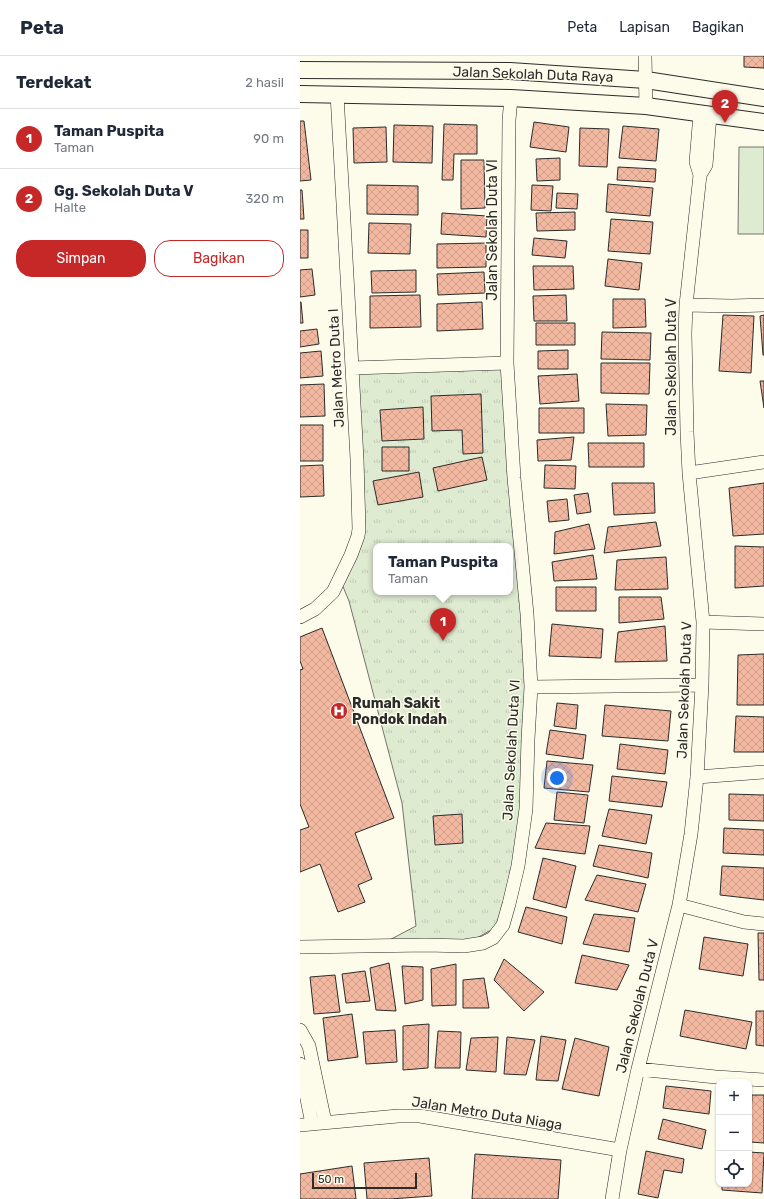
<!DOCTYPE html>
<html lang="id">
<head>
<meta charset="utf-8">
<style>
	:root { --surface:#fff; --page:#f2f2f3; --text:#1f2937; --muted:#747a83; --line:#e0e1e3; --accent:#c62828 }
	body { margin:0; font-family:Rubik,sans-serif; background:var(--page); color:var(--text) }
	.controls { position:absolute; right:12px; bottom:12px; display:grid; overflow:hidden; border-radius:8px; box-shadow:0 1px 3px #0004 }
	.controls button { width:36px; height:36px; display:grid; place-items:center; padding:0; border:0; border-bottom:1px solid var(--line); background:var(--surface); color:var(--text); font:20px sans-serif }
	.scale { position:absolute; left:12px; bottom:10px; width:105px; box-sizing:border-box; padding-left:4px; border:2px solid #2b2b2b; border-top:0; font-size:11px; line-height:14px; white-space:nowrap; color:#2b2b2b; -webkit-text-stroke:3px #fdfbea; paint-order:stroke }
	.you { position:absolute; left:257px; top:722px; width:14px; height:14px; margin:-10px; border:3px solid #fff; border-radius:50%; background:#1a73e8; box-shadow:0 0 0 6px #1a73e833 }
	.badge { display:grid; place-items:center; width:26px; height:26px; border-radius:50%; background:var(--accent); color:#fff; font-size:13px; font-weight:700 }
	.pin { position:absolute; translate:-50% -33px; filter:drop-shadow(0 1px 2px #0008) }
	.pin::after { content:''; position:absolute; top:21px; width:14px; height:12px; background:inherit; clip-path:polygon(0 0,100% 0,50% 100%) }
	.popup { position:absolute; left:73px; top:487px; width:140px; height:52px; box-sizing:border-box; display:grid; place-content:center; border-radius:8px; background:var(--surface); filter:drop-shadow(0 1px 3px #0005); font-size:13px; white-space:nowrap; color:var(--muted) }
	.popup b { font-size:15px; color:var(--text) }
	.popup::after { content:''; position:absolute; left:50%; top:100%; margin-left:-8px; border:8px solid transparent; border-top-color:var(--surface) }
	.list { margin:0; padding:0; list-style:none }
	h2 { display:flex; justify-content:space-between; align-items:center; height:52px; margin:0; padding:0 16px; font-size:17px }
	h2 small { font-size:13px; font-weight:400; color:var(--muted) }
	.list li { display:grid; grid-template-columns:26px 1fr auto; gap:12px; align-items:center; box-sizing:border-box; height:60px; padding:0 16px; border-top:1px solid var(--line) }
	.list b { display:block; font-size:15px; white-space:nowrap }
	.list p { margin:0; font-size:13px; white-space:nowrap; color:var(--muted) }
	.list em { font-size:13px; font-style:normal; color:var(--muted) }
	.actions { display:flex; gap:8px; padding:12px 16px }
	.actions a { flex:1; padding:9px 0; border:1px solid var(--accent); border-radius:16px; text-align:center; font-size:14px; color:var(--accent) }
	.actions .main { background:var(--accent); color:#fff }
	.icon { flex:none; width:22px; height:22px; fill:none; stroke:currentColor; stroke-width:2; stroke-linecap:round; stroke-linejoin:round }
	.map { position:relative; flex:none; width:464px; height:1143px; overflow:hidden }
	header { display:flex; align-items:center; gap:24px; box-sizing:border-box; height:56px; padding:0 20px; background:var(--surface); border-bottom:1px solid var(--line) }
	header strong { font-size:19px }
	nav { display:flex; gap:22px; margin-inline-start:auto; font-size:14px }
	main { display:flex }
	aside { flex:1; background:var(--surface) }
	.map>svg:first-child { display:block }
	.park { fill:url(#park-tufts); stroke:#74746e; fill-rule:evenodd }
	.pitch { fill:#deebd1; stroke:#74746e }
	.building { fill:url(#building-cross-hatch); stroke:#2b2b2b }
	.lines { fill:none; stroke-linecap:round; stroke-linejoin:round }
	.minor-casing { stroke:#2b2b2b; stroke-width:14 }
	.tertiary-casing { stroke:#2b2b2b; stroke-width:18 }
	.minor { stroke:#fdfbea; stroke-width:13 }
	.tertiary { stroke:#fdfbea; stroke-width:16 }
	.labels { text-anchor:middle; stroke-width:3; stroke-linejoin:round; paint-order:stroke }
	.street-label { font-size:14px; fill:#2b2b2b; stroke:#fdfbea }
	.poi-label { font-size:14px; font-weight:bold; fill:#2b2b2b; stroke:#fdfbea; text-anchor:start }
</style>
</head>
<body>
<header>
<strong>Peta</strong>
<nav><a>Peta</a><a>Lapisan</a><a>Bagikan</a></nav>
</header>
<main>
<aside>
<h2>Terdekat<small>2 hasil</small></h2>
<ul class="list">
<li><span class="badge">1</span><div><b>Taman Puspita</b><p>Taman</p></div><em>90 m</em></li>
<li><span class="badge">2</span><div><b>Gg. Sekolah Duta V</b><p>Halte</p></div><em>320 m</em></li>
</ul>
<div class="actions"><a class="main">Simpan</a><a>Bagikan</a></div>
</aside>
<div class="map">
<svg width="464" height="1143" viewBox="0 0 464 1143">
	<defs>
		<pattern id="park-tufts" width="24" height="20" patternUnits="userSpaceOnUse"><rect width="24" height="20" fill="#deebd1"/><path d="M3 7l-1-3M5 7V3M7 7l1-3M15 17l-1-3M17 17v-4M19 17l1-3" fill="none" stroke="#bfcab4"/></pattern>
		<pattern id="building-cross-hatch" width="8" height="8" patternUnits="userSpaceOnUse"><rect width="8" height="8" fill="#f2b8a0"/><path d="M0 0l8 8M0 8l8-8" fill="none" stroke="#d09e8a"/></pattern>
	</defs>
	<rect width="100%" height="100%" fill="#fdfbea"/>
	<!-- park -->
	<path class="park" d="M 209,305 L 230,626 L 224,753 L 202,868 L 164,889 L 80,889 L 116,870 L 102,747 L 49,545 L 39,521 L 56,480 L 49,309 ZM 76,490 L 210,490 L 210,536 L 76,536 Z"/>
	<!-- pitch -->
	<path class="pitch" d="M 439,91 L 464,91 L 464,178 L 438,178 Z"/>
	<!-- building -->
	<path class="building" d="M 444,0 L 464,0 L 464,12 L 444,11 Z
		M 0,65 L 4,65 L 11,124 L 0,125 Z
		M 234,66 L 269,71 L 266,96 L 230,91 Z
		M 144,68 L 177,69 L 177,98 L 154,98 L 153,124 L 142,124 Z
		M 94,69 L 133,70 L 132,107 L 93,106 Z
		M 323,70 L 359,73 L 356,105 L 319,102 Z
		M 86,71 L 87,106 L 54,107 L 53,72 Z
		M 280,72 L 309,73 L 307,111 L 279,110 Z
		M 260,102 L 260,124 L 237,125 L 236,103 Z
		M 161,104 L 184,104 L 185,152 L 161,153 Z
		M 318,111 L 356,113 L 355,126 L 317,124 Z
		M 308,128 L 353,132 L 350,160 L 306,156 Z
		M 67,129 L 118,130 L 118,159 L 67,158 Z
		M 232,129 L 253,130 L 251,155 L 231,154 Z
		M 0,134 L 2,134 L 4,163 L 0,163 Z
		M 257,137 L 278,138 L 277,153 L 256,152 Z
		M 275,156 L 275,174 L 237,175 L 236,157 Z
		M 142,157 L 187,160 L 186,181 L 141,178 Z
		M 311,163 L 353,166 L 350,198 L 308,195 Z
		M 69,167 L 111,168 L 110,198 L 68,197 Z
		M 0,174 L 8,174 L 8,202 L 0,202 Z
		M 234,182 L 267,185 L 265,202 L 232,199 Z
		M 186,187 L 186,211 L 137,212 L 137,188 Z
		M 308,203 L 342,207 L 339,234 L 305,230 Z
		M 233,210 L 273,210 L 274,233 L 234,234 Z
		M 12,213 L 15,239 L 0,241 L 0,214 Z
		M 116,214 L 116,236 L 72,237 L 71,215 Z
		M 184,216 L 185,237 L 138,239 L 137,218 Z
		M 120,239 L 121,271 L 70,272 L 70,240 Z
		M 266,239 L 267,265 L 234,265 L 233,240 Z
		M 313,243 L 345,243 L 346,271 L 313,272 Z
		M 0,246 L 1,246 L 3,267 L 0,267 Z
		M 182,246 L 183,273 L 137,275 L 137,248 Z
		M 423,259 L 454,260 L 451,317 L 419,315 Z
		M 464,259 L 464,299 L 463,299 L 460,260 Z
		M 236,267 L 275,267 L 275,289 L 236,289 Z
		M 17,273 L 19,288 L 0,291 L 0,275 Z
		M 302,276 L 351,277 L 350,304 L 301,303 Z
		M 268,294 L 268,313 L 238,313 L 238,295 Z
		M 21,295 L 23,320 L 0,322 L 0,297 Z
		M 301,307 L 350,307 L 349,338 L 301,337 Z
		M 277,318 L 279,345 L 240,348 L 238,320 Z
		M 460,325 L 464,325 L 464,352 Z
		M 24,328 L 25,360 L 0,361 L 0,329 Z
		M 181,338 L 183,397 L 163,398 L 162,374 L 132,375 L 131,340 Z
		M 306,348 L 347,349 L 346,379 L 308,380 Z
		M 123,351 L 124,383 L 82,385 L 80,354 Z
		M 239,352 L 284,352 L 284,377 L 239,377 Z
		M 0,369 L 23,369 L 23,405 L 0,405 Z
		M 274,381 L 271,404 L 238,405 L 237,384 Z
		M 288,387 L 344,387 L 344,411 L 289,411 Z
		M 82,391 L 109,391 L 109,415 L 82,415 Z
		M 182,401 L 187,424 L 138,435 L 133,412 Z
		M 23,409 L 24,440 L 0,441 L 0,410 Z
		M 245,409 L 276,410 L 275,433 L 244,432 Z
		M 119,416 L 123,441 L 78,449 L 73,425 Z
		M 312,427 L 354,427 L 355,457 L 314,459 Z
		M 464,427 L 464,478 L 433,480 L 429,432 Z
		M 288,437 L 291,456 L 277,458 L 274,439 Z
		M 267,443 L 269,464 L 249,466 L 247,445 Z
		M 356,466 L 361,490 L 304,497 L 308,471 Z
		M 289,468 L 295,493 L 254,498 L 255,476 Z
		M 435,490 L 464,491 L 464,530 L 435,532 Z
		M 293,499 L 297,523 L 254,525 L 252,506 Z
		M 366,501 L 368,533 L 315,534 L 317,504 Z
		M 256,531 L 296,531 L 296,555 L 256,555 Z
		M 319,541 L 361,541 L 364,563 L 319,567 Z
		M 252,568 L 303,573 L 301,602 L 249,600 Z
		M 365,570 L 367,605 L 315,606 L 318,576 Z
		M 22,572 L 94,762 L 55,777 L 72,823 L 58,829 L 65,846 L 38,856 L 20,808 L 0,816 L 0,774 L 9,771 L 0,748 L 0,614 L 3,613 L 0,605 L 0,581 Z
		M 464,598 L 464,649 L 437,649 L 438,599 Z
		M 257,647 L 278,649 L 276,673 L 254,670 Z
		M 305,649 L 371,655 L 368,685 L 302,680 Z
		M 436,660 L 464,661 L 464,696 L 434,696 Z
		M 250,674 L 286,679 L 283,703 L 246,698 Z
		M 320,688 L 368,694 L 365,718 L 317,713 Z
		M 247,705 L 293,709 L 289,736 L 244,732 Z
		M 312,720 L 367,726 L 362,751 L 309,745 Z
		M 257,736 L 288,739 L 284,767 L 254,764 Z
		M 429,738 L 464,739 L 464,765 L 429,764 Z
		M 309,753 L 352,759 L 346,788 L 302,780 Z
		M 162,758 L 163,787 L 135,789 L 133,760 Z
		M 246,767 L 290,770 L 285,798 L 235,792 Z
		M 424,772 L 464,774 L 464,799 L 423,797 Z
		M 299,789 L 352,797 L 348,822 L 293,810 Z
		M 243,802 L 276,810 L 266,852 L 233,843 Z
		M 422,810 L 464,812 L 464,844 L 420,839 Z
		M 297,819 L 346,828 L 338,856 L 285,844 Z
		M 226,851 L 267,861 L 262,888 L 218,876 Z
		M 294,858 L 335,862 L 329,896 L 283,888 Z
		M 458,877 L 464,877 L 464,924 L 459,924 Z
		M 404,881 L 448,888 L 443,920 L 399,913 Z
		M 282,899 L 329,909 L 317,934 L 275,927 Z
		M 204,903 L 244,936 L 224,955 L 194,924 Z
		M 89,907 L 96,955 L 76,954 L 70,912 Z
		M 156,908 L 156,949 L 132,950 L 131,913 Z
		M 102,910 L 123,911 L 123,944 L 105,948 Z
		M 65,915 L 70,945 L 46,947 L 42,918 Z
		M 35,919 L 40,956 L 14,958 L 10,921 Z
		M 184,922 L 189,952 L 163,952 L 163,924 Z
		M 385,954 L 452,966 L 446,993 L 380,980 Z
		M 456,955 L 464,955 L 464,990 L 456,989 Z
		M 52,958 L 58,1001 L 28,1005 L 23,962 Z
		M 129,968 L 128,1012 L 103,1014 L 103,970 Z
		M 95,974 L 97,1006 L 66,1008 L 63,976 Z
		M 138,975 L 161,976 L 160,1012 L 135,1012 Z
		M 241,980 L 266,984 L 258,1025 L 236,1024 Z
		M 198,981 L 196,1016 L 166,1014 L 171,982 Z
		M 207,981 L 235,984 L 226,1019 L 204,1018 Z
		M 275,982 L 309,991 L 299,1040 L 262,1033 Z
		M 366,1030 L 411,1035 L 409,1058 L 363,1052 Z
		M 452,1039 L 464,1039 L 464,1087 L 450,1086 Z
		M 363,1063 L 406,1074 L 402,1093 L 358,1083 Z
		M 346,1095 L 384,1103 L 382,1117 L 364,1114 L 358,1142 L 338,1138 Z
		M 449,1096 L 464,1097 L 462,1137 L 422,1134 L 422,1128 L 449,1128 Z
		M 175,1098 L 261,1104 L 258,1143 L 172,1143 Z
		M 129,1102 L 132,1140 L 90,1143 L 67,1143 L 64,1107 Z
		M 52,1110 L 56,1143 L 0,1143 L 0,1118 Z"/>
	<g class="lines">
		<defs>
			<path id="minor" d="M 345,0 L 346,50
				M 400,119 L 406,109 L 410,59
				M 386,249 L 432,250 L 464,249
				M 52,312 L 207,307
				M 389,417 L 464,406
				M 0,561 L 15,553 L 33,536 L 51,499 L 58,480 L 59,473 L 57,403 L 37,38
				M 403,566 L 464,568
				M 231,631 L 402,629
				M 397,721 L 464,716
				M 379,849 L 444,866 L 464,868
				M 0,891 L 127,889 L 164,890 L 183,887 L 193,882 L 203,869 L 209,848 L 218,810 L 226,753 L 228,683 L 231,631 L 227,558 L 214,422 L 207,307 L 209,64 L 211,42
				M 0,974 L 9,990 L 25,1066
				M 0,1008 L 12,1068
				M 338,1013 L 416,1021 L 464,1024
				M 0,1069 L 98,1060 L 120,1060 L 320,1094
				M 312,1143 L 320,1094 L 338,1013 L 379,849 L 391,778 L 397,721 L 402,629 L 403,566 L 389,417 L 387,376 L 385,278 L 386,249 L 400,119 L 396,106 L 400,58"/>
			<path id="tertiary" d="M 0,14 L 210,15 L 346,24 L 464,42
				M 0,38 L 211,42 L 346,50 L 464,66"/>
		</defs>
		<!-- minor casing -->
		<use href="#minor" class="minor-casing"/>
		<!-- tertiary casing -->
		<use href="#tertiary" class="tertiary-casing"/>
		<!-- minor -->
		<use href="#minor" class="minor"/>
		<!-- tertiary -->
		<use href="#tertiary" class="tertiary"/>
	</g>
	<!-- icons -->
	<defs>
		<symbol id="hospital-disc" viewBox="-11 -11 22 22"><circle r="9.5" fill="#c62828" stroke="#fdfbea"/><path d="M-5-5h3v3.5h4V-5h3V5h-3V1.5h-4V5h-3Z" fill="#fff"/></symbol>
	</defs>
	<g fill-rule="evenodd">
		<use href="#hospital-disc" x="29" y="645" width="20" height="20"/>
	</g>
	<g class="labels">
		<!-- street labels -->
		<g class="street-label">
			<text transform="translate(233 18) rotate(2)" y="5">Jalan Sekolah Duta Raya</text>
			<text transform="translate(192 174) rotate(-90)" y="5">Jalan Sekolah Duta VI</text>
			<text transform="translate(371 311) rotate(-90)" y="5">Jalan Sekolah Duta V</text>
			<text transform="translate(36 312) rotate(-93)" y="5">Jalan Metro Duta I</text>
			<text transform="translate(384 634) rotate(-88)" y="5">Jalan Sekolah Duta V</text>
			<text transform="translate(211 694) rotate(-87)" y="5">Jalan Sekolah Duta VI</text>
			<text transform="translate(337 950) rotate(-76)" y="5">Jalan Sekolah Duta V</text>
			<text transform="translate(187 1057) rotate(9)" y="5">Jalan Metro Duta Niaga</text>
		</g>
		<!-- poi labels -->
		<g class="poi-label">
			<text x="52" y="652">Rumah Sakit<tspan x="52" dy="16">Pondok Indah</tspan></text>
		</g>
	</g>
</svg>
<div class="controls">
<button>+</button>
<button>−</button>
<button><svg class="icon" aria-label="locate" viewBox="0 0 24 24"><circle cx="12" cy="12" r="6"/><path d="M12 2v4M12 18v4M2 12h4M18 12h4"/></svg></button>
</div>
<div class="scale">50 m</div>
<div class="you"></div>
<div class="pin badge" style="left:143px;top:585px">1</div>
<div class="popup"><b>Taman Puspita</b>Taman</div>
<div class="pin badge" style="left:425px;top:67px">2</div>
</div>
</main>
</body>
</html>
